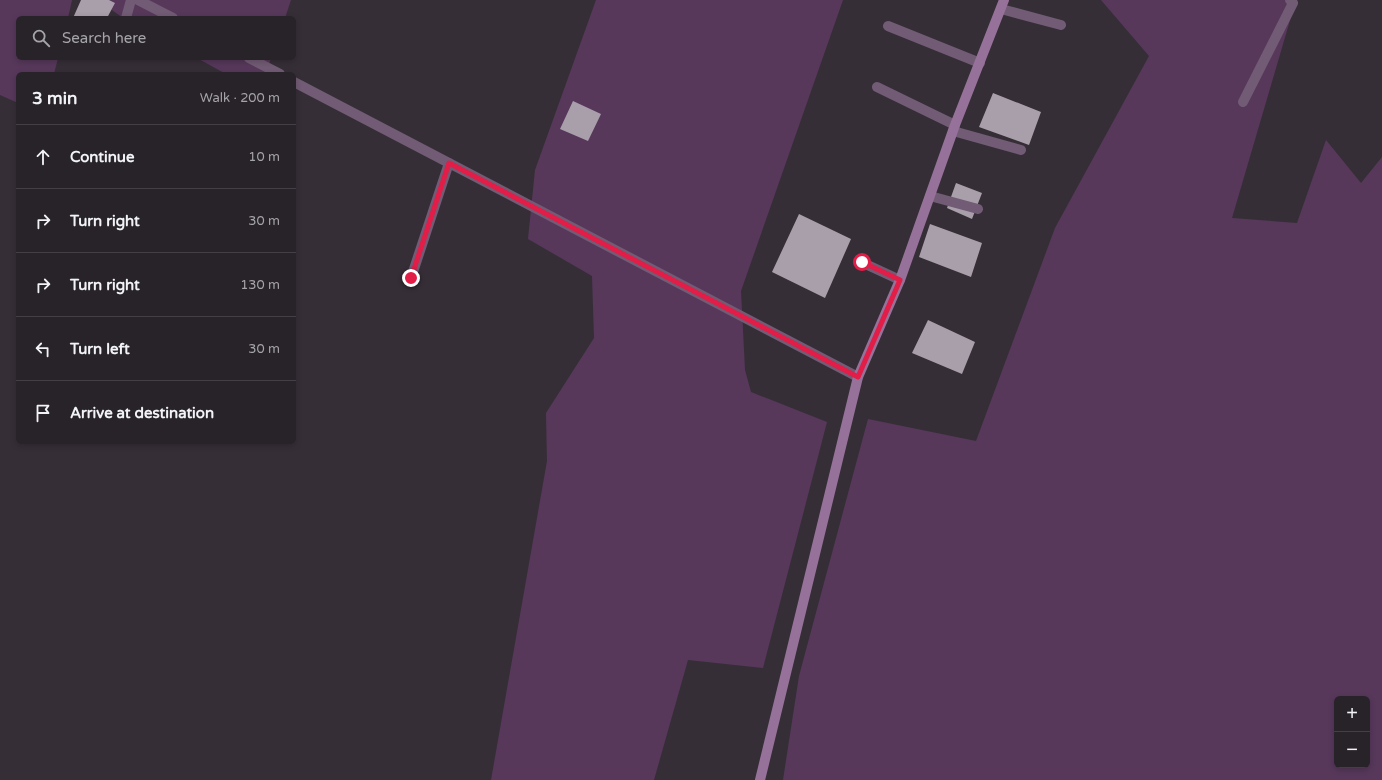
<!DOCTYPE html>
<html lang="en">
<head>
<meta charset="utf-8">
<style>
	:root { --surface:#282229; --page:#342f35; --text:#f1f3f6; --muted:#a5a4a8; --line:#443f46 }
	body { margin:0; font-family:"Varela Round",sans-serif; background:var(--page); color:var(--text) }
	.controls { position:absolute; right:12px; bottom:12px; display:grid; overflow:hidden; border-radius:6px; box-shadow:0 2px 6px #0003 }
	.controls button { width:36px; height:36px; display:grid; place-items:center; padding:0; border:0; border-bottom:1px solid var(--line); background:var(--surface); color:var(--text); font:20px sans-serif }
	.stop { position:absolute; width:12px; height:12px; margin:-9px; border:3px solid #e11d48; border-radius:50%; background:#fff }
	.stop.end { background:#e11d48; border-color:#fff; box-shadow:0 1px 4px #0008 }
	.list { margin:0; padding:0; list-style:none }
	h2 { display:flex; justify-content:space-between; align-items:center; height:52px; margin:0; padding:0 16px; font-size:17px }
	h2 small { font-size:13px; font-weight:400; color:var(--muted) }
	.list li { display:grid; grid-template-columns:26px 1fr auto; gap:12px; align-items:center; box-sizing:border-box; height:64px; padding:0 16px; border-top:1px solid var(--line) }
	.list b { display:block; font-size:15px; white-space:nowrap }
	.list em { font-size:13px; font-style:normal; color:var(--muted) }
	.icon { flex:none; width:22px; height:22px; fill:none; stroke:currentColor; stroke-width:2; stroke-linecap:round; stroke-linejoin:round }
	.map { position:relative; flex:none; width:1382px; height:780px; overflow:hidden }
	.search { position:absolute; background:var(--surface); box-shadow:0 2px 6px #0003; left:16px; top:16px; width:280px; height:44px; display:flex; align-items:center; gap:10px; box-sizing:border-box; padding:0 14px; border-radius:6px; color:var(--muted); font-size:15px }
	.panel { position:absolute; background:var(--surface); box-shadow:0 2px 6px #0003; left:16px; top:72px; width:280px; height:372px; border-radius:6px }
	.map>svg:first-child { display:block }
	.green { fill:#57385b; fill-rule:evenodd }
	.building { fill:#a99faa }
	.lines { fill:none; stroke-linecap:round; stroke-linejoin:round }
	.lane { stroke:#725b75; stroke-width:10 }
	.street { stroke:#725b75; stroke-width:10 }
	.secondary { stroke:#96729a; stroke-width:10 }
	.route { stroke:#e11d48; stroke-width:5 }
</style>
</head>
<body>
<div class="map">
<svg width="1382" height="780" viewBox="0 0 1382 780">
	<rect width="100%" height="100%" fill="#362e37"/>
	<!-- green -->
	<path class="green" d="M 0,0 L 72,0 L 68,18 L 18,18 L 18,58 L 58,58 L 54,74 L 18,74 L 18,103 L 0,95 Z
		M 98,0 L 291,0 L 285,18 L 123,18 Z
		M 596,0 L 843,0 L 741,291 L 745,370 L 751,392 L 827,422 L 763,668 L 688,660 L 654,780 L 491,780 L 547,461 L 546,413 L 594,338 L 592,276 L 528,239 L 535,170 Z
		M 1101,0 L 1296,0 L 1232,218 L 1297,223 L 1326,140 L 1361,183 L 1382,157 L 1382,780 L 783,780 L 799,676 L 868,419 L 976,441 L 1055,228 L 1149,56 ZM 1337,699 L 1367,699 L 1367,765 L 1337,765 Z
		M 197,58 L 271,58 L 266,74 L 226,74 Z"/>
	<!-- building -->
	<path class="building" d="M 81,0 L 109,0 L 115,3 L 107,18 L 73,18 Z
		M 993,93 L 1041,112 L 1029,145 L 979,127 Z
		M 573,101 L 601,114 L 588,141 L 560,129 Z
		M 956,183 L 982,193 L 972,219 L 947,208 Z
		M 799,214 L 851,239 L 825,298 L 772,272 Z
		M 930,224 L 982,243 L 971,277 L 919,257 Z
		M 928,320 L 975,342 L 962,374 L 912,353 Z"/>
	<g class="lines">
		<!-- lane -->
		<path class="lane" d="M 1001,9 L 1061,25
			M 126,18 L 131,0
			M 888,26 L 980,63
			M 877,87 L 955,125
			M 953,131 L 1021,150
			M 930,196 L 978,209
			M 861,262 L 900,280
			M 411,278 L 449,163"/>
		<!-- street -->
		<path class="street" d="M 138,0 L 173,18
			M 249,58 L 280,74
			M 294,82 L 858,377
			M 1243,102 L 1293,3 L 1290,0"/>
		<!-- secondary -->
		<path class="secondary" d="M 760,780 L 858,377 L 900,280 L 955,125 L 1004,0"/>
	</g>
	<g class="lines">
		<!-- route -->
		<path class="route" d="M 411,278 L 449,163 L 858,377 L 900,280 L 862,262"/>
	</g>
</svg>
<div class="controls">
<button>+</button>
<button>−</button>
</div>
<div class="stop" style="left:862px;top:262px"></div>
<div class="stop end" style="left:411px;top:278px"></div>
<div class="search"><svg class="icon" aria-label="search" viewBox="0 0 24 24"><circle cx="10" cy="10" r="6"/><path d="M15 15l6 6"/></svg>Search here</div>
<section class="panel">
<h2>3 min<small>Walk · 200 m</small></h2>
<ul class="list">
<li><svg class="icon" aria-label="ahead" viewBox="0 0 24 24"><path d="M12 20V5M6 11l6-6 6 6"/></svg><div><b>Continue</b></div><em>10 m</em></li>
<li><svg class="icon" aria-label="right" viewBox="0 0 24 24"><path d="M7 20v-9h11M14 6l5 5-5 5"/></svg><div><b>Turn right</b></div><em>30 m</em></li>
<li><svg class="icon" aria-label="right" viewBox="0 0 24 24"><path d="M7 20v-9h11M14 6l5 5-5 5"/></svg><div><b>Turn right</b></div><em>130 m</em></li>
<li><svg class="icon" aria-label="left" viewBox="0 0 24 24"><path d="M17 20v-9H6M10 6l-5 5 5 5"/></svg><div><b>Turn left</b></div><em>30 m</em></li>
<li><svg class="icon" aria-label="arrive" viewBox="0 0 24 24"><path d="M6 21V4h12l-3 4 3 4H6"/></svg><div><b>Arrive at destination</b></div></li>
</ul>
</section>
</div>
</body>
</html>
